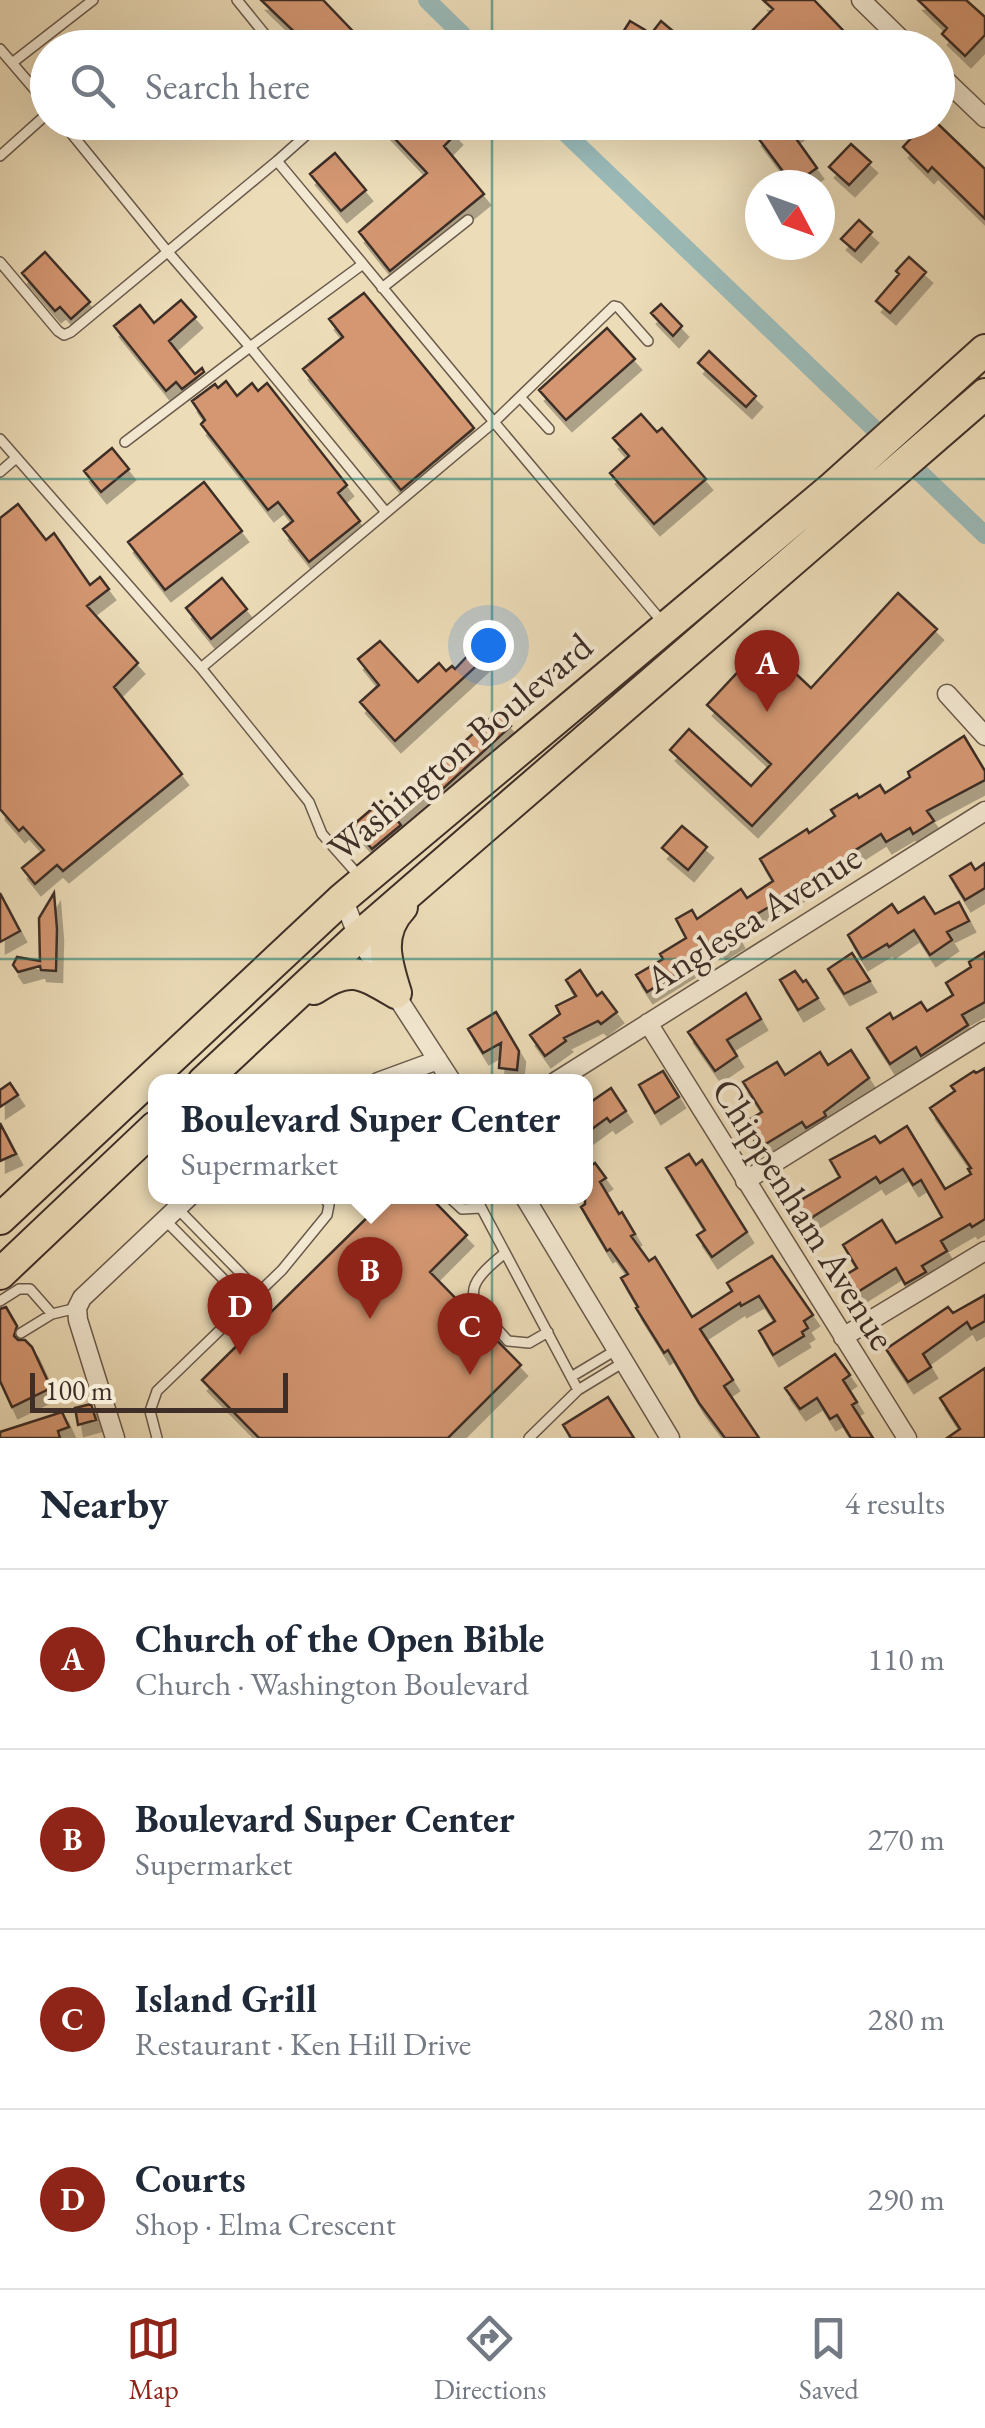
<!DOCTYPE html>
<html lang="en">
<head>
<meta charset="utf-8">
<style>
	:root { --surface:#fff; --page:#f6f6f7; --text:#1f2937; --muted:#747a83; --line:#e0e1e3; --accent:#8f2418 }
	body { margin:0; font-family:"EB Garamond",serif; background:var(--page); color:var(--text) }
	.compass { position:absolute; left:745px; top:170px; width:90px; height:90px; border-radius:50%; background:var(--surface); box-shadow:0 10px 40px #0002; rotate:131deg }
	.scale { position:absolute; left:30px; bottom:25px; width:258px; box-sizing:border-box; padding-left:10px; border:5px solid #3e2e27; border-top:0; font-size:28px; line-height:35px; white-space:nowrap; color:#3e2e27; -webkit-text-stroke:8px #f3e8d1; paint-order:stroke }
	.you { position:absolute; left:488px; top:645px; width:35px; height:35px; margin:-25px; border:8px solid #fff; border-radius:50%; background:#1a73e8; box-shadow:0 0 0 15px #1a73e833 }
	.badge { display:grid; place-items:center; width:65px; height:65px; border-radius:50%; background:var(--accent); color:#fff; font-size:32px; font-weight:700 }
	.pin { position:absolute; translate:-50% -82px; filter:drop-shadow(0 2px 5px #0008) }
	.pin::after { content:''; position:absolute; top:52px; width:35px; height:30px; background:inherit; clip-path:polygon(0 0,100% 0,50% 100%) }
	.popup { position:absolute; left:148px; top:1074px; width:445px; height:130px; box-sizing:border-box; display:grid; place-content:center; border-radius:20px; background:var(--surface); filter:drop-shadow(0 2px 8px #0005); font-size:32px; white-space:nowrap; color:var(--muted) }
	.popup b { font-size:38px; color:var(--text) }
	.popup::after { content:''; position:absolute; left:50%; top:100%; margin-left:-20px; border:20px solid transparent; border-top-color:var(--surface) }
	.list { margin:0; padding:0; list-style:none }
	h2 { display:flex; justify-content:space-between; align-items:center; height:130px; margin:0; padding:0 40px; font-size:42px }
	h2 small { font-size:32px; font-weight:400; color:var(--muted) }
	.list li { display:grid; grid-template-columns:65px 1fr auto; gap:30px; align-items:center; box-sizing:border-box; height:180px; padding:0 40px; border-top:2px solid var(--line) }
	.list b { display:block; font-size:38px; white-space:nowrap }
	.list p { margin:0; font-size:32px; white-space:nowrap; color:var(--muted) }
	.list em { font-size:32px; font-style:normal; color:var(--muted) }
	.icon { flex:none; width:55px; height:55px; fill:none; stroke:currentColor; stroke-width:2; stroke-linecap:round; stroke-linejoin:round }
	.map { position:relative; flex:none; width:985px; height:1438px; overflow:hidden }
	.search { position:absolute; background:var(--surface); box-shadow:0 10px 40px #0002; left:30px; right:30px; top:30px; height:110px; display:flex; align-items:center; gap:25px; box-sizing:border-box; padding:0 35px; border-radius:55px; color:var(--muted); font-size:38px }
	.sheet { height:850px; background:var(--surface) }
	nav { display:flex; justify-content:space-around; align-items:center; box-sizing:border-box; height:140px; border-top:2px solid var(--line); background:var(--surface); font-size:28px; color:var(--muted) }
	nav a { display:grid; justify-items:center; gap:5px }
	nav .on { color:var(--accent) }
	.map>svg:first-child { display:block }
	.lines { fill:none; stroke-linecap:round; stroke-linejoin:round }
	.canal { stroke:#9bbab7; stroke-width:18 }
	.building { fill:#d49772; stroke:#3e2e27; stroke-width:2.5; filter:url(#shadow) }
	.lane-casing { stroke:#6a5a4b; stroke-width:12 }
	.street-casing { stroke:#6a5a4b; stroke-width:21 }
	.highway-casing { stroke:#3e2e27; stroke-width:34 }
	.lane { stroke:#f3e8d1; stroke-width:9 }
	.street { stroke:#f3e8d1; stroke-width:18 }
	.highway { stroke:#ecdcb8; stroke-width:30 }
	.grid { fill:none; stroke:#0f766e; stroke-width:2.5; stroke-opacity:0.55 }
	.labels { text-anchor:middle; stroke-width:8; stroke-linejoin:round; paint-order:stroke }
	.street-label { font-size:38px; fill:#3e2e27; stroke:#f3e8d1 }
</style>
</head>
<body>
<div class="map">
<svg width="985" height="1438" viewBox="0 0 985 1438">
	<defs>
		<filter id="shadow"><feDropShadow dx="6" dy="11" stdDeviation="0" flood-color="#0004"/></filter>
	</defs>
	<rect width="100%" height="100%" fill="#ecdcb8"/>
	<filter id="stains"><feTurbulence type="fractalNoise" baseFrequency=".002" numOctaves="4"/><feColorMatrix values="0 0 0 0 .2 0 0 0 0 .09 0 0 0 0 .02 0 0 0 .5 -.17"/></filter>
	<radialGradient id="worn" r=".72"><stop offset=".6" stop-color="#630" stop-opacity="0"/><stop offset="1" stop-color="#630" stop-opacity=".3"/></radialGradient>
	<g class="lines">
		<!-- canal -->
		<path class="canal" d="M 427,0 L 476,48
			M 554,122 L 985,535"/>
	</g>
	<!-- building -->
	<path class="building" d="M 261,0 L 323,0 L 369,48 L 311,48 Z
		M 763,0 L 814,0 L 860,48 L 788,48 L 779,38 L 770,48 L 763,48 L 749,34 L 773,9 Z
		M 918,0 L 966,0 L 985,17 L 985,35 L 965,56 L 942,34 L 947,28 Z
		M 630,21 L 645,30 L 633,48 L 613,48 Z
		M 661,21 L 674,32 L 662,48 L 658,48 L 647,39 Z
		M 379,122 L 445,122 L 456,134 L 444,146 L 484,194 L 390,271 L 359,232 L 427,173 Z
		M 773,122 L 807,122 L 792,133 L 817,168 L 793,185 L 756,135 Z
		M 926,122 L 936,122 L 985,169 L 985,219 L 932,167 L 928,172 L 903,147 Z
		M 851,144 L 871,162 L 849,185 L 829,167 Z
		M 335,153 L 366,190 L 341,211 L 310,174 Z
		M 859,220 L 872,232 L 855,251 L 841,239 Z
		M 45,252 L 90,302 L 71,319 L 60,307 L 55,311 L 22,273 Z
		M 909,257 L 926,272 L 890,313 L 876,301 L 899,274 L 896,271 Z
		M 364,293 L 474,428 L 401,490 L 303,369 L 343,337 L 329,319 Z
		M 181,300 L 196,317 L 169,341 L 195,374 L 202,368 L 204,372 L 182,389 L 176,382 L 166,391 L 114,326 L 140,305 L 154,323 Z
		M 661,304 L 682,326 L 673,336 L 651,313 Z
		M 607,328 L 635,359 L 566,420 L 539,390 Z
		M 709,351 L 756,396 L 746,407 L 698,363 Z
		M 226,381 L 237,396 L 252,383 L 258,391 L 267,383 L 347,485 L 338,493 L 360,521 L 309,562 L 283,529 L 293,521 L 278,502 L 268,510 L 201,424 L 205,420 L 192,401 L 215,384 L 218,388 Z
		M 641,414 L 657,432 L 662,428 L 706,479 L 654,524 L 610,473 L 629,456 L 613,438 Z
		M 112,448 L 129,469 L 101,492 L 84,471 Z
		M 204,482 L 242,531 L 165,590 L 128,542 Z
		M 18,504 L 46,540 L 54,533 L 90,585 L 100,577 L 109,589 L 87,606 L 138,663 L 114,687 L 182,774 L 63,871 L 57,865 L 35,884 L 22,868 L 44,850 L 23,827 L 19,831 L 0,809 L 0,518 Z
		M 222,578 L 247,609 L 211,639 L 186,608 Z
		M 898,593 L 937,629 L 752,826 L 670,750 L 689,729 L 751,786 L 771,764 L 707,705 L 764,644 L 811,688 Z
		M 380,641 L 418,682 L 439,663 L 446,671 L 452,666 L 455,669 L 474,649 L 484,659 L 395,741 L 360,702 L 379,685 L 358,659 Z
		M 498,711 L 511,726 L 434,797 L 430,793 L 397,820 L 401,825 L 372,849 L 352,826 L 381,801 L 389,810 Z
		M 964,736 L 985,771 L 985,780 L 927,811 L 934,821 L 913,834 L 910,828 L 886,842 L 881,834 L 854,851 L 856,855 L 832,870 L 757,914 L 735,931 L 738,937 L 720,948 L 717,943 L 688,958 L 692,964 L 647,992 L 636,975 L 663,959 L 660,954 L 686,938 L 676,919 L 692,910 L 697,919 L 741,889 L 747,898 L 773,881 L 760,859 L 807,829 L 809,833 L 835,816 L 831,810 L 857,794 L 859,798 L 880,785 L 885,793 L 910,777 L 908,772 Z
		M 682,826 L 707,847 L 688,870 L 662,848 Z
		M 971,863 L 975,870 L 985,863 L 985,888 L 965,900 L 950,876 Z
		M 0,893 L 20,931 L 0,942 Z
		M 54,893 L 57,929 L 56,971 L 41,970 L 40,966 L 18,972 L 13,965 L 17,957 L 40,961 L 39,918 Z
		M 924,897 L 935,914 L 959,902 L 969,921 L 947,932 L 952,940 L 930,955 L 914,930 L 889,947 L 887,944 L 862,959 L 848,935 L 892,904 L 898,913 Z
		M 985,952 L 985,1002 L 962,1015 L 968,1025 L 921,1056 L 916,1047 L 890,1064 L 867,1028 L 890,1013 L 893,1019 L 921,1002 L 927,1011 L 953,995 L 946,983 L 971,967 L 969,962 Z
		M 852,953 L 870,981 L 844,994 L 828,969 Z
		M 580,970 L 597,996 L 602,992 L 617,1012 L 601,1024 L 598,1021 L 564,1038 L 566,1041 L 545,1056 L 530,1035 L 560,1014 L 556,1006 L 576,996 L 566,980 Z
		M 795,971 L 803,982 L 806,980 L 818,998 L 798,1010 L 780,980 Z
		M 746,993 L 761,1019 L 727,1040 L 737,1056 L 715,1071 L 688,1032 Z
		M 496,1012 L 519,1051 L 517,1070 L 499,1068 L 501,1043 L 483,1053 L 468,1029 Z
		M 851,1050 L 869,1078 L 824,1112 L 826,1116 L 806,1128 L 802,1122 L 759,1148 L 744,1123 L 762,1112 L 743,1082 L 777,1062 L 785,1075 L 820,1052 L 828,1065 Z
		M 985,1068 L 985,1219 L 972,1227 L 970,1224 L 941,1241 L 947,1251 L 922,1266 L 926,1272 L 905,1284 L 896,1268 L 853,1295 L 842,1277 L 857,1268 L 843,1245 L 882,1220 L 896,1243 L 942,1217 L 921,1180 L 913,1185 L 903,1169 L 880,1183 L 876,1177 L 800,1225 L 789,1207 L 840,1177 L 830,1160 L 875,1136 L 880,1143 L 907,1126 L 945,1189 L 971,1174 L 968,1169 L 971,1168 L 930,1108 L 955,1091 L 951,1086 L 974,1071 L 976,1073 Z
		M 663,1071 L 679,1097 L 655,1113 L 639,1085 Z
		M 10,1083 L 18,1095 L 0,1107 L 0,1090 Z
		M 611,1088 L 626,1111 L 610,1122 L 607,1118 L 585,1134 L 585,1106 Z
		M 0,1123 L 16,1154 L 0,1161 Z
		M 689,1154 L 696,1165 L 702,1160 L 747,1232 L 712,1257 L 697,1235 L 705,1230 L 666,1168 Z
		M 595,1163 L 606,1178 L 600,1182 L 619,1214 L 622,1212 L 635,1234 L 631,1236 L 649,1261 L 655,1257 L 692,1317 L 732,1291 L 727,1283 L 772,1256 L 813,1315 L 804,1321 L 808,1328 L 802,1332 L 804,1336 L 773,1355 L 759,1331 L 775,1321 L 759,1296 L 741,1306 L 740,1303 L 700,1329 L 733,1380 L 724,1386 L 759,1438 L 725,1438 L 699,1403 L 668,1350 L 664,1353 L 636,1308 L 638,1307 L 621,1278 L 628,1274 L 610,1249 L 607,1251 L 581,1207 L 585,1204 L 585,1170 Z
		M 389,1196 L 429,1196 L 467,1235 L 430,1272 L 521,1365 L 448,1438 L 259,1438 L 202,1380 Z
		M 985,1295 L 985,1321 L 971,1329 L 967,1322 L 923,1354 L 931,1367 L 908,1382 L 886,1349 L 948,1307 L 953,1313 Z
		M 6,1307 L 17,1326 L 14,1336 L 18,1340 L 25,1340 L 32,1347 L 51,1388 L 12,1407 L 0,1381 L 0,1309 Z
		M 835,1354 L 850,1375 L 843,1380 L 857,1402 L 852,1405 L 873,1438 L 851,1438 L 837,1415 L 830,1419 L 817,1398 L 800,1409 L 785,1388 Z
		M 985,1368 L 985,1438 L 947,1438 L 960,1429 L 940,1398 Z
		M 608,1397 L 634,1438 L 571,1438 L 563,1425 Z
		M 91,1404 L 96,1420 L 78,1425 L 75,1408 Z
		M 62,1412 L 69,1427 L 58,1431 L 60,1438 L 0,1438 L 0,1432 Z"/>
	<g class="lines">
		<defs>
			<path id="lane" d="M 237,0 L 276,48
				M 0,49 L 48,105
				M 12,63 L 93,0
				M 62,122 L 167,251 L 250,347 L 125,442
				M 321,122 L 277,161 L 363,264 L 250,347 L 385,511
				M 0,156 L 48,113
				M 0,262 L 58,331 L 64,335 L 71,332 L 277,161
				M 363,264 L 494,422 L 614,306 L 618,307 L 648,341
				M 382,288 L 468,220
				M 520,397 L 549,429
				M 0,439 L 201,668
				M 0,472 L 16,458
				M 359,876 L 322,834 L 309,802 L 201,668 L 494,422 L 664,624
				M 448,1196 L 462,1209 L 481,1208
				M 475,1196 L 578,1390
				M 177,1208 L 259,1292
				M 165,1220 L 247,1303
				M 505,1253 C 455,1293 471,1299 508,1341 L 529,1343 L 548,1332
				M 0,1301 L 19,1289 L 30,1289 L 52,1314
				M 21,1333 L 52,1314 L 77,1308
				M 571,1377 L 616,1350
				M 157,1438 L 150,1411 L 157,1391 L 282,1270 L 327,1215 L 329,1205 L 324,1196
				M 529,1438 L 578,1390 L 624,1362"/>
			<path id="street" d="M 861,0 L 910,48
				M 938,73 L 985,118
				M 947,694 L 985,736
				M 343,898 L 358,937 L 452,1082
				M 648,1023 L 907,1438
				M 378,1082 L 438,1060
				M 555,1082 L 985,811
				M 745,1181 L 985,1031
				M 524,1196 L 670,1438
				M 843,1337 L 985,1251
				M 115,1438 L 78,1320 L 77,1308 L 82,1298 L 190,1196"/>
			<path id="highway" d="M 314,989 C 349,965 361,972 396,993
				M 396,993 C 386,962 377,933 402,907
				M 203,1082 L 358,937 L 985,394
				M 0,1219 L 343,898 L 834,486 L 985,350
				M 0,1274 L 155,1127"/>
		</defs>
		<!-- lane casing -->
		<use href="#lane" class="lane-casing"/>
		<!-- street casing -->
		<use href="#street" class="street-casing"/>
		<!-- highway casing -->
		<use href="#highway" class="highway-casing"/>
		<!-- lane -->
		<use href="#lane" class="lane"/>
		<!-- street -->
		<use href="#street" class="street"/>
		<!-- highway -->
		<use href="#highway" class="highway"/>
	</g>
	<!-- grid -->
	<path class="grid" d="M 492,0 L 492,48M 492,122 L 492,1438M 0,479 L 985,479M 0,959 L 985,959"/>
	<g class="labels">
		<!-- street labels -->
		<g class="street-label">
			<text transform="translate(460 747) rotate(-40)" y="13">Washington Boulevard</text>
			<text transform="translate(753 918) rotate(-32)" y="13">Anglesea Avenue</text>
			<text transform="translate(804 1214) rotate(58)" y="13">Chippenham Avenue</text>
		</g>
	</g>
	<rect width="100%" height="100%" filter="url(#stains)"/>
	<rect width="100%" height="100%" fill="url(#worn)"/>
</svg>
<svg class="compass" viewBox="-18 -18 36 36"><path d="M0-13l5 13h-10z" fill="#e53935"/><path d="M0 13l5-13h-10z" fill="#747a83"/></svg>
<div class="scale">100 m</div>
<div class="you"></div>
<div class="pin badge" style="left:767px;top:712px">A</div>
<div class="pin badge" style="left:370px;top:1319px">B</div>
<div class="popup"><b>Boulevard Super Center</b>Supermarket</div>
<div class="pin badge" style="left:470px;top:1375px">C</div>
<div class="pin badge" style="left:240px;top:1355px">D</div>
<div class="search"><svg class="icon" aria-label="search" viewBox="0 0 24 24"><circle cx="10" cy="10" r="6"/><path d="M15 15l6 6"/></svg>Search here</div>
</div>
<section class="sheet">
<h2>Nearby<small>4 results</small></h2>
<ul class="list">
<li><span class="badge">A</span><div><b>Church of the Open Bible</b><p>Church · Washington Boulevard</p></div><em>110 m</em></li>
<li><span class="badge">B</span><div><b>Boulevard Super Center</b><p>Supermarket</p></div><em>270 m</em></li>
<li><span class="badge">C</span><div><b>Island Grill</b><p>Restaurant · Ken Hill Drive</p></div><em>280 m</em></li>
<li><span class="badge">D</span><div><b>Courts</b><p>Shop · Elma Crescent</p></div><em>290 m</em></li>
</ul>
</section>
<nav>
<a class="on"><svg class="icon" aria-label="map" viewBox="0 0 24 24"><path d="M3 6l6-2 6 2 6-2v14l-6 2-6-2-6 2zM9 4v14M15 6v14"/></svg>Map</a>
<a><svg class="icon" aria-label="directions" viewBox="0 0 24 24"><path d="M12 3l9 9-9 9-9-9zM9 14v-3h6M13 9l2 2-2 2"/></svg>Directions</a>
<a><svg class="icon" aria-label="saved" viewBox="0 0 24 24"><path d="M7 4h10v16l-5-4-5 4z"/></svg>Saved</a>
</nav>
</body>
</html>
